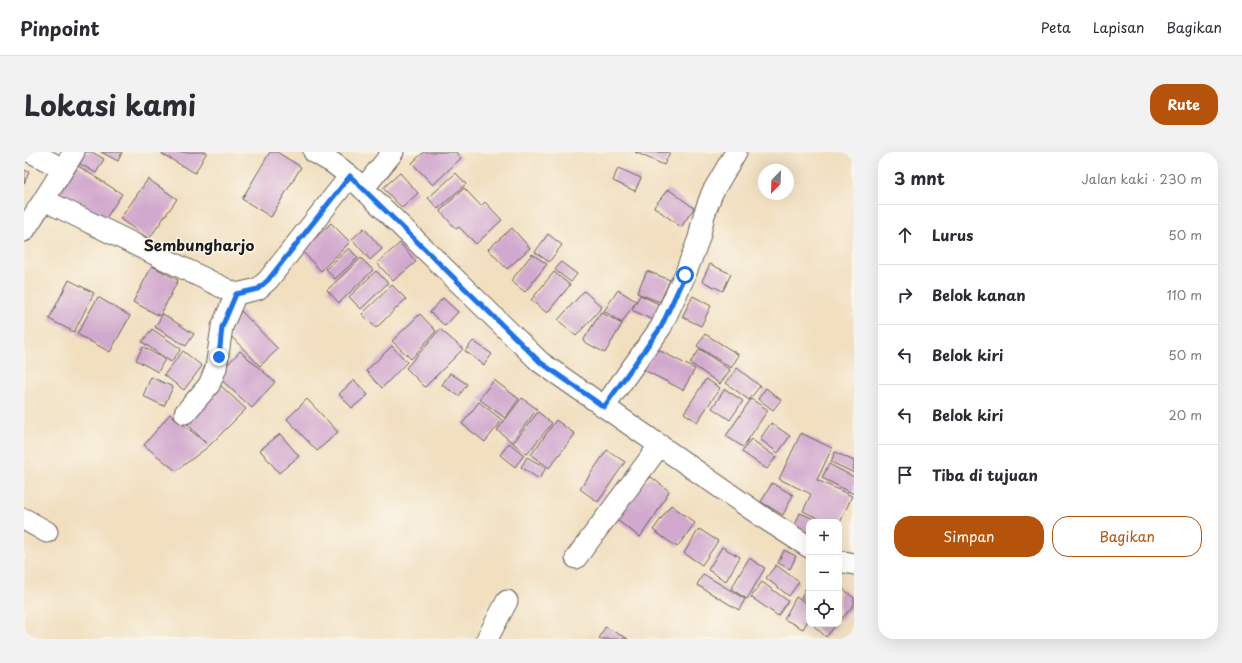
<!DOCTYPE html>
<html lang="id">
<head>
<meta charset="utf-8">
<style>
	:root { --surface:#fff; --page:#f2f2f3; --text:#2b2b33; --muted:#7c7c81; --line:#e1e1e2; --accent:#b45309 }
	body { margin:0; font-family:"Playpen Sans",sans-serif; background:var(--page); color:var(--text) }
	.controls { position:absolute; right:12px; bottom:12px; display:grid; overflow:hidden; border-radius:8px; box-shadow:0 4px 16px #0002 }
	.controls button { width:36px; height:36px; display:grid; place-items:center; padding:0; border:0; border-bottom:1px solid var(--line); background:var(--surface); color:var(--text); font:20px sans-serif }
	.compass { position:absolute; left:734px; top:12px; width:36px; height:36px; border-radius:50%; background:var(--surface); box-shadow:0 4px 16px #0002; rotate:203deg }
	.stop { position:absolute; width:12px; height:12px; margin:-9px; border:3px solid #1a73e8; border-radius:50%; background:#fff }
	.stop.end { background:#1a73e8; border-color:#fff; box-shadow:0 1px 4px #0008 }
	.list { margin:0; padding:0; list-style:none }
	h2 { display:flex; justify-content:space-between; align-items:center; height:52px; margin:0; padding:0 16px; font-size:17px }
	h2 small { font-size:13px; font-weight:400; color:var(--muted) }
	.list li { display:grid; grid-template-columns:26px 1fr auto; gap:12px; align-items:center; box-sizing:border-box; height:60px; padding:0 16px; border-top:1px solid var(--line) }
	.list b { display:block; font-size:15px; white-space:nowrap }
	.list em { font-size:13px; font-style:normal; color:var(--muted) }
	.actions { display:flex; gap:8px; padding:12px 16px }
	.actions a { flex:1; padding:9px 0; border:1px solid var(--accent); border-radius:16px; text-align:center; font-size:14px; color:var(--accent) }
	.actions .main { background:var(--accent); color:#fff }
	.icon { flex:none; width:22px; height:22px; fill:none; stroke:currentColor; stroke-width:2; stroke-linecap:round; stroke-linejoin:round }
	.map { position:relative; flex:none; width:830px; height:487px; overflow:hidden; border-radius:16px }
	header { display:flex; align-items:center; gap:24px; box-sizing:border-box; height:56px; padding:0 20px; background:var(--surface); border-bottom:1px solid var(--line) }
	header strong { font-size:19px }
	nav { display:flex; gap:22px; margin-inline-start:auto; font-size:14px }
	.intro { display:flex; align-items:center; justify-content:space-between; box-sizing:border-box; height:96px; padding:0 24px }
	h1 { margin:0; font-size:28px }
	.button { padding:10px 18px; border-radius:16px; background:var(--accent); color:#fff; font-size:14px; font-weight:700 }
	main { display:flex; gap:24px; padding:0 24px }
	aside { flex:1; background:var(--surface); border-radius:16px; box-shadow:0 4px 16px #0002 }
	.map>svg:first-child { display:block }
	.building { fill:#d2a9ce }
	.lines { fill:none; stroke-linecap:round; stroke-linejoin:round }
	.minor-casing { stroke:#676055; stroke-width:23 }
	.minor { stroke:#fff; stroke-width:21 }
	.route { stroke:#1a73e8; stroke-width:5 }
	.labels { text-anchor:middle; stroke-width:3; stroke-linejoin:round; paint-order:stroke }
	.district-label { font-size:15px; font-weight:bold; fill:#1c1c1c; stroke:#fbf7ec }
</style>
</head>
<body>
<header>
<strong>Pinpoint</strong>
<nav><a>Peta</a><a>Lapisan</a><a>Bagikan</a></nav>
</header>
<div class="intro"><h1>Lokasi kami</h1><a class="button">Rute</a></div>
<main>
<div class="map">
<svg width="830" height="487" viewBox="0 0 830 487">
	<rect width="100%" height="100%" fill="#fbf7ec"/>
	<filter id="ink" filterUnits="userSpaceOnUse"><feTurbulence type="fractalNoise" baseFrequency=".025" numOctaves="2"/><feDisplacementMap in="SourceGraphic" scale="8" xChannelSelector="R" yChannelSelector="G"/><feConvolveMatrix kernelMatrix="1 2 1 2 8 2 1 2 1" color-interpolation-filters="sRGB"/></filter>
	<filter id="wash" filterUnits="userSpaceOnUse"><feTurbulence type="fractalNoise" baseFrequency=".012" numOctaves="4" result="noise"/><feDisplacementMap in="SourceGraphic" scale="16" xChannelSelector="R" yChannelSelector="G"/><feGaussianBlur stdDeviation="0.9" result="paint"/><feColorMatrix in="noise" values="0 0 0 0 0 0 0 0 0 0 0 0 0 0 0 0 0 1.4 0 .05"/><feComposite in="paint" operator="in"/></filter>
	<g filter="url(#wash)">
		<rect width="100%" height="100%" fill="#f1dfc0"/>
		<g id="blocks">
			<!-- building -->
			<path class="building" d="M 56,0 L 68,0 L 80,7 L 72,21 L 51,9 Z
				M 77,0 L 98,0 L 94,9 Z
				M 139,0 L 183,0 L 171,21 L 138,2 Z
				M 246,0 L 253,0 L 277,15 L 247,65 L 218,47 Z
				M 400,0 L 432,0 L 437,6 L 409,33 L 388,11 Z
				M 611,0 L 646,0 L 640,13 Z
				M 51,12 L 98,42 L 78,72 L 32,43 Z
				M 594,16 L 617,26 L 611,39 L 589,29 Z
				M 0,18 L 5,20 L 0,32 Z
				M 376,21 L 394,41 L 378,56 L 359,36 Z
				M 432,21 L 442,32 L 414,57 L 404,46 Z
				M 124,27 L 153,47 L 125,87 L 96,67 Z
				M 440,36 L 457,54 L 461,50 L 478,68 L 452,92 L 435,75 L 432,77 L 416,59 Z
				M 644,37 L 670,56 L 657,75 L 630,55 Z
				M 307,71 L 326,90 L 297,119 L 278,99 Z
				M 340,76 L 358,97 L 346,108 L 328,87 Z
				M 488,76 L 506,96 L 483,117 L 464,97 Z
				M 524,82 L 538,93 L 525,110 L 511,100 Z
				M 376,91 L 392,110 L 369,129 L 353,111 Z
				M 325,96 L 334,106 L 311,127 L 302,117 Z
				M 508,102 L 523,112 L 501,140 L 487,129 Z
				M 337,106 L 349,118 L 315,151 L 303,138 Z
				M 537,110 L 553,122 L 547,130 L 531,118 Z
				M 686,112 L 707,122 L 699,139 L 678,129 Z
				M 128,114 L 154,128 L 136,164 L 109,150 Z
				M 352,119 L 364,131 L 337,157 L 325,145 Z
				M 623,119 L 646,128 L 636,150 L 613,141 Z
				M 530,120 L 546,133 L 523,161 L 507,148 Z
				M 45,128 L 70,141 L 50,180 L 25,167 Z
				M 368,133 L 382,147 L 352,176 L 338,162 Z
				M 594,138 L 612,149 L 598,171 L 580,159 Z
				M 560,139 L 578,155 L 552,184 L 534,168 Z
				M 616,143 L 641,155 L 633,170 L 608,158 Z
				M 669,144 L 687,154 L 677,174 L 658,165 Z
				M 74,145 L 106,164 L 86,200 L 53,182 Z
				M 419,146 L 434,160 L 421,174 L 406,160 Z
				M 217,159 L 254,197 L 236,214 L 200,177 Z
				M 577,160 L 598,172 L 581,201 L 559,189 Z
				M 139,162 L 170,182 L 162,194 L 131,175 Z
				M 396,162 L 412,179 L 387,207 L 368,189 Z
				M 128,177 L 157,197 L 147,210 L 118,190 Z
				M 416,177 L 439,197 L 401,235 L 382,216 Z
				M 681,182 L 715,203 L 707,216 L 673,194 Z
				M 449,189 L 468,202 L 460,213 L 441,199 Z
				M 368,194 L 383,210 L 358,236 L 342,219 Z
				M 119,195 L 141,207 L 134,220 L 112,208 Z
				M 631,196 L 671,217 L 659,238 L 620,218 Z
				M 676,197 L 706,218 L 696,232 L 666,211 Z
				M 159,199 L 178,214 L 160,238 L 140,223 Z
				M 216,199 L 251,230 L 228,256 L 193,224 Z
				M 713,216 L 736,234 L 725,248 L 702,231 Z
				M 426,221 L 443,232 L 435,244 L 418,233 Z
				M 127,225 L 149,235 L 140,254 L 119,244 Z
				M 682,227 L 696,236 L 673,270 L 660,261 Z
				M 330,228 L 344,243 L 328,256 L 315,242 Z
				M 470,228 L 495,247 L 481,266 L 455,247 Z
				M 196,233 L 222,257 L 185,294 L 152,319 L 120,293 L 146,262 L 183,292 L 161,270 Z
				M 742,236 L 757,248 L 749,258 L 734,247 Z
				M 701,237 L 719,249 L 706,268 L 688,256 Z
				M 498,246 L 513,257 L 488,290 L 473,278 Z
				M 283,247 L 314,280 L 293,299 L 263,267 Z
				M 727,247 L 744,258 L 719,295 L 702,284 Z
				M 455,250 L 478,268 L 461,290 L 438,272 Z
				M 514,260 L 528,271 L 503,302 L 489,291 Z
				M 532,268 L 551,282 L 525,316 L 507,303 Z
				M 747,271 L 766,284 L 754,301 L 736,287 Z
				M 777,281 L 808,296 L 793,328 L 828,344 L 815,373 L 815,370 L 802,370 L 779,359 L 787,342 L 755,327 Z
				M 256,282 L 275,304 L 255,321 L 236,298 Z
				M 727,287 L 752,305 L 743,317 L 718,300 Z
				M 485,291 L 500,303 L 491,315 L 476,303 Z
				M 583,298 L 601,310 L 574,350 L 556,337 Z
				M 811,300 L 830,309 L 830,321 L 807,310 Z
				M 503,305 L 522,316 L 515,327 L 497,315 Z
				M 805,312 L 830,325 L 830,342 L 798,326 Z
				M 627,325 L 645,339 L 632,362 L 616,385 L 590,366 L 606,343 Z
				M 748,331 L 769,343 L 759,363 L 737,350 Z
				M 647,353 L 671,371 L 653,395 L 629,378 Z
				M 776,361 L 798,370 L 785,370 L 785,384 L 769,378 Z
				M 675,377 L 694,389 L 678,413 L 660,401 Z
				M 698,395 L 716,405 L 702,429 L 684,418 Z
				M 760,398 L 772,404 L 766,417 L 754,411 Z
				M 725,406 L 741,416 L 723,447 L 707,437 Z
				M 752,413 L 775,430 L 765,444 L 742,426 Z
				M 679,422 L 721,447 L 715,458 L 673,433 Z
				M 738,430 L 764,449 L 754,464 L 727,445 Z
				M 784,432 L 785,433 L 785,450 L 777,446 Z
				M 818,436 L 830,446 L 830,453 L 815,470 L 815,439 Z
				M 772,445 L 785,453 L 785,467 L 779,477 L 760,467 Z
				M 788,472 L 813,472 L 802,485 Z
				M 581,475 L 604,487 L 575,487 Z"/>
		</g>
	</g>
	<g filter="url(#ink)">
		<use href="#blocks" fill-opacity="0" stroke="#676055" stroke-width="1"/>
		<g class="lines">
			<defs>
				<path id="minor" d="M 7,0 L 39,17
					M 290,0 L 309,11 L 326,24 L 516,210 L 740,366 L 785,395
					M 339,37 L 369,0
					M 20,48 L 212,142 L 234,137 L 244,128 L 326,24
					M 0,79 L 50,0
					M 580,255 L 637,175 L 661,123 L 675,86 L 680,63 L 688,41 L 712,0
					M 161,261 L 185,233 L 192,216 L 198,175 L 212,142
					M 0,367 L 23,380
					M 552,406 L 636,293
					M 815,409 L 830,412
					M 463,487 L 483,449"/>
			</defs>
			<!-- minor casing -->
			<use href="#minor" class="minor-casing"/>
			<!-- minor -->
			<use href="#minor" class="minor"/>
		</g>
	</g>
	<g class="lines" filter="url(#ink)">
		<!-- route -->
		<path class="route" d="M 195,205 L 198,175 L 212,142 L 234,137 L 244,128 L 326,24 L 516,210 L 580,255 L 637,175 L 661,123"/>
	</g>
	<g class="labels">
		<!-- district labels -->
		<g class="district-label">
			<text x="175" y="99">Sembungharjo</text>
		</g>
	</g>
</svg>
<div class="controls">
<button>+</button>
<button>−</button>
<button><svg class="icon" aria-label="locate" viewBox="0 0 24 24"><circle cx="12" cy="12" r="6"/><path d="M12 2v4M12 18v4M2 12h4M18 12h4"/></svg></button>
</div>
<svg class="compass" viewBox="-18 -18 36 36"><path d="M0-13l5 13h-10z" fill="#e53935"/><path d="M0 13l5-13h-10z" fill="#7c7c81"/></svg>
<div class="stop" style="left:661px;top:123px"></div>
<div class="stop end" style="left:195px;top:205px"></div>
</div>
<aside>
<h2>3 mnt<small>Jalan kaki · 230 m</small></h2>
<ul class="list">
<li><svg class="icon" aria-label="ahead" viewBox="0 0 24 24"><path d="M12 20V5M6 11l6-6 6 6"/></svg><div><b>Lurus</b></div><em>50 m</em></li>
<li><svg class="icon" aria-label="right" viewBox="0 0 24 24"><path d="M7 20v-9h11M14 6l5 5-5 5"/></svg><div><b>Belok kanan</b></div><em>110 m</em></li>
<li><svg class="icon" aria-label="left" viewBox="0 0 24 24"><path d="M17 20v-9H6M10 6l-5 5 5 5"/></svg><div><b>Belok kiri</b></div><em>50 m</em></li>
<li><svg class="icon" aria-label="left" viewBox="0 0 24 24"><path d="M17 20v-9H6M10 6l-5 5 5 5"/></svg><div><b>Belok kiri</b></div><em>20 m</em></li>
<li><svg class="icon" aria-label="arrive" viewBox="0 0 24 24"><path d="M6 21V4h12l-3 4 3 4H6"/></svg><div><b>Tiba di tujuan</b></div></li>
</ul>
<div class="actions"><a class="main">Simpan</a><a>Bagikan</a></div>
</aside>
</main>
</body>
</html>
